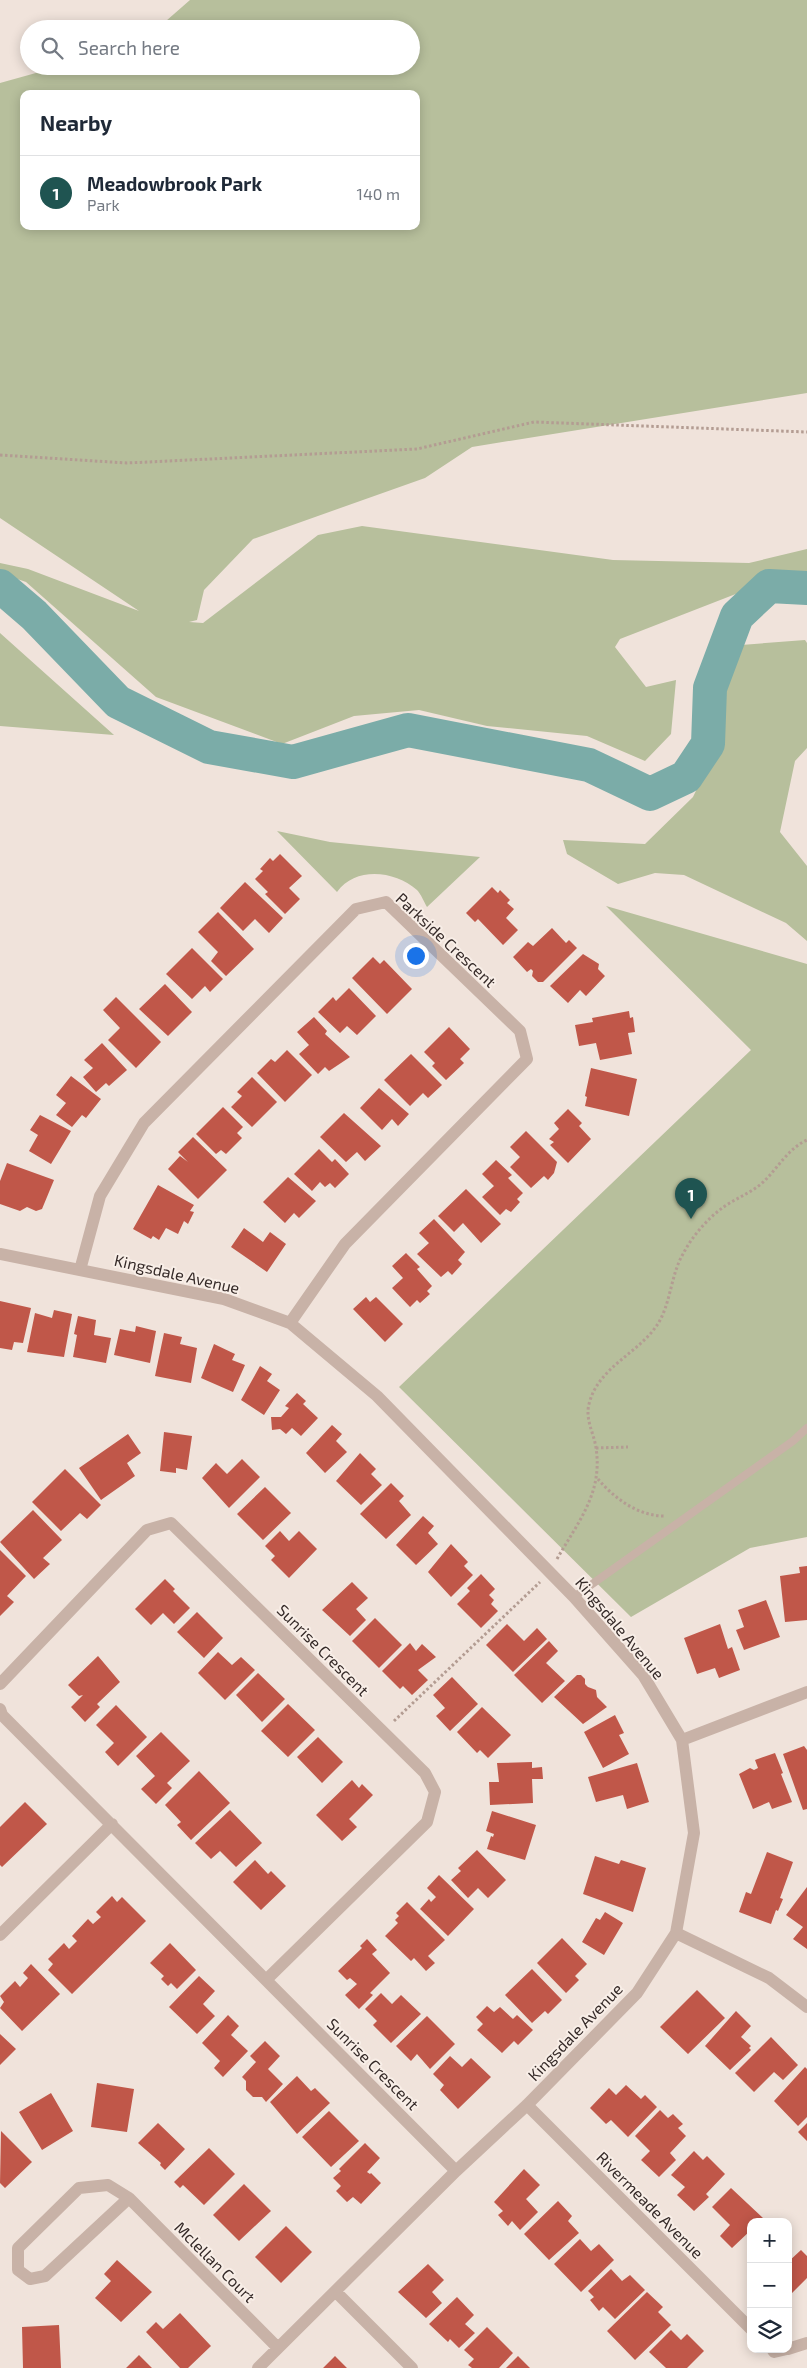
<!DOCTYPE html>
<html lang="en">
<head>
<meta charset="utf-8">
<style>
	:root { --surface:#fff; --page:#f2f2f3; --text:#1f2937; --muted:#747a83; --line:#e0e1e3; --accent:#1f5451 }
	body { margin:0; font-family:"Exo 2",sans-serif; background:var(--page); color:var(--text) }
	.controls { position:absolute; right:15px; bottom:15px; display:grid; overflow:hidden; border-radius:10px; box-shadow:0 2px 12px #0003 }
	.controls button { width:45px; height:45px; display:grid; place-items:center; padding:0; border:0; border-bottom:1px solid var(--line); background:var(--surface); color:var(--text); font:25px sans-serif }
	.you { position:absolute; left:415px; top:955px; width:18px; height:18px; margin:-12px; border:4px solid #fff; border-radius:50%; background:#1a73e8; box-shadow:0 0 0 8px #1a73e833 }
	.badge { display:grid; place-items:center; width:32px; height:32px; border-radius:50%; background:var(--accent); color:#fff; font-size:16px; font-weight:700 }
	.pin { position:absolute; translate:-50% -41px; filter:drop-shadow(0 1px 2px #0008) }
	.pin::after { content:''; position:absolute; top:26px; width:18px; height:15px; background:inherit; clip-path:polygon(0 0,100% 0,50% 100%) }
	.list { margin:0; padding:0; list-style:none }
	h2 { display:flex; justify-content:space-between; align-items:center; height:65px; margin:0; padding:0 20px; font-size:21px }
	h2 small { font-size:16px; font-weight:400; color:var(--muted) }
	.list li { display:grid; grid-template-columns:32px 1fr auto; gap:15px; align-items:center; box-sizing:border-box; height:75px; padding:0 20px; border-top:1px solid var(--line) }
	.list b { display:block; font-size:19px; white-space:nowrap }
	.list p { margin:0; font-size:16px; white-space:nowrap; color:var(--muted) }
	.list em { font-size:16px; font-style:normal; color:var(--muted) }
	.icon { flex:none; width:28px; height:28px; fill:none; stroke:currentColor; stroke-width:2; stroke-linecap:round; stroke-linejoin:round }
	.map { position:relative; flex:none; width:807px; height:2368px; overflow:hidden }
	.search { position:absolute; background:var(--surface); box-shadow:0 2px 12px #0003; left:20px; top:20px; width:400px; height:55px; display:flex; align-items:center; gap:12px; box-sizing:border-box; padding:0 18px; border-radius:28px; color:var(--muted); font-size:19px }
	.panel { position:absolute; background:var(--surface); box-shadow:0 2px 12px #0003; left:20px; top:90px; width:400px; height:140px; border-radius:10px }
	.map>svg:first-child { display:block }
	.green { fill:#b7bf9c; fill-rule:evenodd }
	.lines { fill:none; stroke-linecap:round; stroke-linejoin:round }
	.river { stroke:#7baca8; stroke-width:34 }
	.building { fill:#c05749 }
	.path { stroke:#b39c92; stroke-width:3; stroke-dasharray:2.5 2.5; stroke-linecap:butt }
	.lane { stroke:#c8b2a7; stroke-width:8 }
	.street { stroke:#c8b2a7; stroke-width:12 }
	.labels { text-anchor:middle; stroke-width:4; stroke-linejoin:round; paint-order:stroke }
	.street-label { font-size:16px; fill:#352a28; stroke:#f8eee7 }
</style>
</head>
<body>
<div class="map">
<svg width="807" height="2368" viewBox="0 0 807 2368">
	<rect width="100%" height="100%" fill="#f0e3db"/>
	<!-- green -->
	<path class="green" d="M 190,0 L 807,0 L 807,393 L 472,447 L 425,478 L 253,539 L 204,590 L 197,620 L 189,622 L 203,623 L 318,535 L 362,526 L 613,560 L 749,563 L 807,549 L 807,587 L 790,580 L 764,583 L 620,639 L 615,647 L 646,687 L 676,680 L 671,734 L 645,761 L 587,736 L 487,726 L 419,710 L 354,716 L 282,744 L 156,697 L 26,582 L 0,573 L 0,563 L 28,569 L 139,611 L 0,518 L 0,83 L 61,66 L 411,66 L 411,29 L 150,29 L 166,21 ZM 24,94 L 416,94 L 416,226 L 24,226 Z
		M 0,633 L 114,735 L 0,726 Z
		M 805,640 L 807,643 L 807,748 L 795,761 L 780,832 L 807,866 L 807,941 L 786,923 L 684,875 L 655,873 L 618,884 L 567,854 L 563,840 L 645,844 L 693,797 L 710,761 L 701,732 L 710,679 L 728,646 Z
		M 277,831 L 330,842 L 480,857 L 427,907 C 424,902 421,894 417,890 C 395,871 356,866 337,892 Z
		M 606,906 L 807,964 L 807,1537 L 750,1548 L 631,1617 L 399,1387 L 751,1050 Z"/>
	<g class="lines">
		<!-- river -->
		<path class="river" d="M 0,586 L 34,615 L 118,702 L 209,747 L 293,762 L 408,730 L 589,765 L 650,794 L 686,777 L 708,744 L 710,688 L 737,616 L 769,586 L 807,588"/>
	</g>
	<!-- building -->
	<path class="building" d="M 280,854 L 302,876 L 289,888 L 300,899 L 285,914 L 265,894 L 268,892 L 255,879 L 263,871 L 260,869 L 270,858 L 273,861 Z
		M 245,882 L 283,918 L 269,933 L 255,919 L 243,931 L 220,908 Z
		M 492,887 L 498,893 L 500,890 L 510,900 L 507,903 L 514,909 L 506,918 L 518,930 L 503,945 L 478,919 L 475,922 L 466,913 Z
		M 218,912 L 254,949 L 226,976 L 211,961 L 218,952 L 198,932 Z
		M 552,928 L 566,943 L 569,940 L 577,948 L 543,982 L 538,982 L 532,976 L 533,971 L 531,969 L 527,972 L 513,957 L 528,942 L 533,946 Z
		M 192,948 L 223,979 L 210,992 L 205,986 L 192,999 L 166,974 Z
		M 583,954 L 599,964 L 598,969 L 605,976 L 586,996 L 580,990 L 568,1003 L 550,986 Z
		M 373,957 L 380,964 L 384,960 L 412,989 L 387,1014 L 352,978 Z
		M 165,984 L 192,1012 L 168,1036 L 139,1009 Z
		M 349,988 L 376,1016 L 357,1035 L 347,1026 L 340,1033 L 318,1012 L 333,997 L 336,1001 Z
		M 116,997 L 161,1042 L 136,1068 L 108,1040 L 120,1028 L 103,1010 Z
		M 629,1011 L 630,1018 L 633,1017 L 635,1032 L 628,1033 L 632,1054 L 600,1060 L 596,1043 L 579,1046 L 575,1025 L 593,1022 L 592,1018 Z
		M 314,1017 L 327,1031 L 325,1034 L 350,1057 L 329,1071 L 325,1067 L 318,1074 L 299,1054 L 309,1045 L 297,1032 Z
		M 449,1027 L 470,1049 L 460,1059 L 464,1063 L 446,1080 L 432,1066 L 435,1063 L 424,1052 Z
		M 102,1043 L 127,1070 L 109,1086 L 106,1083 L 96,1092 L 83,1077 L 93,1068 L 84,1060 Z
		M 287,1050 L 312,1075 L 285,1102 L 257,1073 L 271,1059 L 275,1062 Z
		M 411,1054 L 442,1085 L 428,1098 L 423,1093 L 410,1106 L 384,1080 Z
		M 591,1068 L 637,1079 L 629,1116 L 585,1106 L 587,1097 L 585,1096 Z
		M 71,1076 L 101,1099 L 86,1118 L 82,1115 L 72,1127 L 56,1115 L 66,1103 L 56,1095 Z
		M 252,1077 L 277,1102 L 252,1127 L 231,1107 L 242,1096 L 237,1092 Z
		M 379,1088 L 409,1114 L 398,1126 L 392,1119 L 382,1130 L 360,1108 Z
		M 223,1107 L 243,1127 L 237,1133 L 242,1138 L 226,1154 L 221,1150 L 216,1154 L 196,1134 Z
		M 568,1109 L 582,1123 L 579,1126 L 591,1139 L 568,1163 L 550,1145 L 554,1142 L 549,1139 L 559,1129 L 554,1123 Z
		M 344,1113 L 381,1146 L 365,1161 L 357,1152 L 346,1162 L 320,1137 Z
		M 40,1115 L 71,1131 L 51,1164 L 29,1151 L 38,1135 L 30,1130 Z
		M 526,1131 L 557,1162 L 554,1173 L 548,1180 L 544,1176 L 531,1188 L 510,1167 L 520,1157 L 510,1147 Z
		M 193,1137 L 227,1170 L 198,1199 L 168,1169 L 180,1156 L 188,1162 L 178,1152 Z
		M 319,1149 L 332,1162 L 335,1159 L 349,1174 L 335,1188 L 330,1183 L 325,1187 L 320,1182 L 312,1191 L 294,1174 Z
		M 496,1160 L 512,1175 L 508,1178 L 523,1193 L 517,1199 L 520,1202 L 511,1212 L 506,1209 L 500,1215 L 482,1197 L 494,1186 L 482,1174 Z
		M 7,1163 L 54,1180 L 42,1209 L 36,1211 L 27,1207 L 20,1211 L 0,1204 L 0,1181 Z
		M 288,1177 L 316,1201 L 299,1218 L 294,1213 L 285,1223 L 263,1202 Z
		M 158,1185 L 194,1205 L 190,1211 L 194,1212 L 188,1224 L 184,1221 L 178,1234 L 166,1228 L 159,1240 L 153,1236 L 151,1239 L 133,1229 Z
		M 466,1189 L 501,1224 L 481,1243 L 463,1223 L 454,1232 L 438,1216 Z
		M 434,1219 L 465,1252 L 458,1260 L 462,1264 L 452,1275 L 448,1271 L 441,1277 L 417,1254 L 429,1243 L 419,1233 Z
		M 244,1228 L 263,1242 L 270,1232 L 286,1244 L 267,1272 L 231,1247 Z
		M 406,1253 L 420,1267 L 417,1269 L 432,1286 L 427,1291 L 430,1294 L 420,1303 L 417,1300 L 410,1307 L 392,1288 L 403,1278 L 392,1266 Z
		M 366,1297 L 370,1302 L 376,1297 L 403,1324 L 385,1342 L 353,1309 Z
		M 0,1301 L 31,1308 L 23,1343 L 14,1342 L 12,1350 L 0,1348 Z
		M 54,1310 L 72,1314 L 64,1357 L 27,1352 L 35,1313 L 52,1318 Z
		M 78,1316 L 96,1320 L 94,1335 L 111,1338 L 106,1363 L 73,1357 L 77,1335 L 74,1334 Z
		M 136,1326 L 156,1331 L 150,1363 L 114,1355 L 120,1329 L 135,1332 Z
		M 164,1333 L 182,1337 L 180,1344 L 197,1348 L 191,1383 L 155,1376 Z
		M 214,1344 L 235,1354 L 232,1360 L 245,1365 L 233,1392 L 201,1378 Z
		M 260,1366 L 272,1374 L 267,1381 L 280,1390 L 264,1415 L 241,1400 Z
		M 297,1393 L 306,1401 L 303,1404 L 318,1418 L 301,1436 L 292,1428 L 286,1434 L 280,1429 L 272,1430 L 271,1417 L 281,1417 L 289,1408 L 285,1406 Z
		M 332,1425 L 342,1434 L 336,1441 L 347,1452 L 325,1473 L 306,1453 Z
		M 164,1432 L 192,1436 L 187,1470 L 176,1468 L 176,1473 L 160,1471 Z
		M 128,1434 L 141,1453 L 127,1463 L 135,1476 L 101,1500 L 79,1468 Z
		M 360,1453 L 376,1469 L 371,1474 L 382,1485 L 361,1505 L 336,1481 Z
		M 242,1459 L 260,1477 L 229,1508 L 202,1478 L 216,1463 L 227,1474 Z
		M 65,1469 L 101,1505 L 87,1519 L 80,1513 L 61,1531 L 32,1502 Z
		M 391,1483 L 404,1496 L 399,1501 L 411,1515 L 386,1539 L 360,1514 Z
		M 265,1487 L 291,1513 L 263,1540 L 237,1514 Z
		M 33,1510 L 62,1540 L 43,1558 L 50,1564 L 34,1579 L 0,1542 Z
		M 423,1516 L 434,1526 L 428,1533 L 438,1544 L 416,1565 L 396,1545 Z
		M 280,1531 L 289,1541 L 299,1531 L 317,1549 L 289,1578 L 271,1560 L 275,1556 L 265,1546 Z
		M 451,1544 L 468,1562 L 464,1566 L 473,1575 L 451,1597 L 428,1572 Z
		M 0,1550 L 26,1576 L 7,1596 L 14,1602 L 0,1616 Z
		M 807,1566 L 807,1620 L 785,1622 L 780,1576 L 800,1573 L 799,1567 Z
		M 481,1574 L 495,1589 L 489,1595 L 494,1600 L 491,1604 L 498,1611 L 481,1628 L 457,1604 L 470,1591 L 467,1588 Z
		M 165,1579 L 175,1589 L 173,1591 L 190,1608 L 174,1624 L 163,1613 L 151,1625 L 135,1609 Z
		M 352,1582 L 368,1598 L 356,1609 L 366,1620 L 350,1636 L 322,1610 Z
		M 766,1600 L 780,1637 L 744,1650 L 736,1630 L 744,1627 L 738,1610 Z
		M 197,1612 L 223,1638 L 204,1658 L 177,1632 Z
		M 375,1618 L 402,1645 L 379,1668 L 352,1641 Z
		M 507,1624 L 524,1641 L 537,1628 L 547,1639 L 513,1672 L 486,1645 Z
		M 720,1624 L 728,1649 L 732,1647 L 740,1670 L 719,1678 L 715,1668 L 697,1674 L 684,1638 Z
		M 549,1641 L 558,1651 L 546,1663 L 565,1681 L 542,1703 L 514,1675 Z
		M 410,1643 L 416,1651 L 422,1644 L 436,1657 L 418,1670 L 428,1680 L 412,1695 L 403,1686 L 400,1689 L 382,1671 Z
		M 218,1652 L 232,1665 L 241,1657 L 255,1670 L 225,1700 L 198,1673 Z
		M 98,1656 L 120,1682 L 97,1704 L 100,1707 L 85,1722 L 71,1707 L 83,1695 L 79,1696 L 68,1685 Z
		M 258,1673 L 285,1699 L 262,1722 L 236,1695 Z
		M 577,1675 L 581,1675 L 585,1679 L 585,1684 L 588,1687 L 596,1690 L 597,1697 L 607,1707 L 583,1724 L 554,1697 Z
		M 452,1677 L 478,1704 L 450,1731 L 436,1716 L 445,1708 L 433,1695 Z
		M 288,1704 L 315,1730 L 288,1757 L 261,1731 Z
		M 116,1705 L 147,1737 L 118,1766 L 105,1752 L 114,1743 L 96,1725 Z
		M 482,1707 L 511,1735 L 488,1758 L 480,1750 L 477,1753 L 457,1732 Z
		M 615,1715 L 624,1733 L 619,1735 L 629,1754 L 603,1768 L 584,1732 Z
		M 161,1732 L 190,1761 L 167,1783 L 172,1788 L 156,1804 L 141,1789 L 155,1776 L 136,1756 Z
		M 318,1737 L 343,1762 L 322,1783 L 297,1757 Z
		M 804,1746 L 807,1750 L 807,1809 L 803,1810 L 783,1754 Z
		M 775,1753 L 783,1773 L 781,1774 L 792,1802 L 772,1809 L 769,1802 L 753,1809 L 739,1774 L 750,1768 L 754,1770 L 758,1768 L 755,1760 Z
		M 532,1762 L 532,1768 L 542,1767 L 543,1779 L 532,1779 L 533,1803 L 490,1805 L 489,1782 L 499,1782 L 497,1763 Z
		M 637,1763 L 649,1802 L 627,1809 L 623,1795 L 596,1802 L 588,1777 Z
		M 199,1771 L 230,1803 L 191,1840 L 177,1825 L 181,1822 L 165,1805 Z
		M 352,1780 L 359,1788 L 362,1784 L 373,1795 L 349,1819 L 357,1827 L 342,1841 L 316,1815 Z
		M 25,1802 L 47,1824 L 2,1867 L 0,1865 L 0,1827 Z
		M 230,1810 L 262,1843 L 236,1867 L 220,1851 L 211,1859 L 195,1843 Z
		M 492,1811 L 536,1825 L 525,1860 L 487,1849 L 491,1836 L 493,1837 L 494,1834 L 486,1831 Z
		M 477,1850 L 506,1880 L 488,1898 L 478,1888 L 468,1898 L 451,1880 L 461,1871 L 458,1868 Z
		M 767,1852 L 793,1862 L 780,1898 L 783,1899 L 778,1911 L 776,1910 L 771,1924 L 739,1912 L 746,1892 L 751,1894 Z
		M 595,1856 L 619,1864 L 621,1860 L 646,1868 L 633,1912 L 583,1894 Z
		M 255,1860 L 268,1874 L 271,1871 L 286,1886 L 261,1910 L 233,1882 Z
		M 439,1875 L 474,1909 L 448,1936 L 420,1909 L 429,1899 L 431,1902 L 436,1897 L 427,1888 Z
		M 807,1887 L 807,1949 L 793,1939 L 803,1927 L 786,1915 Z
		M 112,1896 L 117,1902 L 122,1897 L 146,1921 L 72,1994 L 48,1970 L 53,1964 L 48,1959 L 64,1943 L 69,1949 L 77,1941 L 72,1936 L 88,1919 L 93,1924 L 101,1917 L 96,1912 Z
		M 407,1902 L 445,1940 L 428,1956 L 435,1963 L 426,1971 L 414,1958 L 411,1961 L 385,1936 L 398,1923 L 395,1920 L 399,1916 L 396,1913 Z
		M 605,1912 L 623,1923 L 604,1955 L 582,1942 L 596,1918 L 600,1920 Z
		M 562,1938 L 587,1964 L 575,1976 L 579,1980 L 566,1993 L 537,1963 Z
		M 367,1939 L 377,1950 L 372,1954 L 390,1973 L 370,1993 L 373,1995 L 359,2009 L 345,1995 L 357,1984 L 350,1978 L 347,1980 L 338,1971 L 362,1948 L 360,1946 Z
		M 170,1943 L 196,1970 L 177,1989 L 171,1983 L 168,1986 L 161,1979 L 164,1976 L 150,1963 Z
		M 31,1964 L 60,1994 L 22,2031 L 0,2008 L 4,2002 L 0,1996 L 15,1981 L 20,1987 L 28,1978 L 23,1973 Z
		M 532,1969 L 562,2000 L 548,2014 L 545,2011 L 532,2023 L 505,1995 Z
		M 199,1976 L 215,1991 L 203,2004 L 215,2016 L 197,2034 L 169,2007 Z
		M 697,1990 L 725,2018 L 688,2054 L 660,2027 Z
		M 381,1993 L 392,2004 L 401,1995 L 421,2014 L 391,2043 L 373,2025 L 377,2021 L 365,2009 Z
		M 487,2006 L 494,2012 L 500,2007 L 513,2019 L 517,2015 L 533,2030 L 518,2045 L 514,2041 L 502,2053 L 477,2030 L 483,2024 L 476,2017 Z
		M 736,2011 L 751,2026 L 741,2037 L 751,2046 L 749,2048 L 751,2050 L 730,2070 L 705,2046 Z
		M 228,2015 L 239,2026 L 231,2035 L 248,2051 L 223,2077 L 214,2068 L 220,2061 L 202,2043 Z
		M 427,2016 L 455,2044 L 430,2069 L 417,2054 L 411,2061 L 396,2046 Z
		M 0,2034 L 16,2049 L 0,2065 Z
		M 771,2037 L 798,2065 L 783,2080 L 774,2072 L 754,2092 L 735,2073 Z
		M 265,2041 L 280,2056 L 268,2069 L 283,2084 L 266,2102 L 262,2097 L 253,2097 L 246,2090 L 246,2081 L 242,2077 L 256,2062 L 250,2056 Z
		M 450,2056 L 462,2067 L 471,2058 L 491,2077 L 458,2109 L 440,2090 L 444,2085 L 433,2074 Z
		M 805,2067 L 807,2069 L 807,2117 L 798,2126 L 774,2101 Z
		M 297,2076 L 311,2091 L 315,2088 L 330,2103 L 297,2134 L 270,2102 Z
		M 97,2083 L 134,2089 L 127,2132 L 91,2127 Z
		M 626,2085 L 641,2099 L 645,2095 L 657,2107 L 628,2137 L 611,2120 L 606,2124 L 590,2108 L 609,2088 L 616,2095 Z
		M 51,2093 L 73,2131 L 42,2150 L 19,2112 Z
		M 660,2110 L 668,2118 L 673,2114 L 683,2124 L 678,2128 L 686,2136 L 670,2153 L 676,2160 L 659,2177 L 641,2160 L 650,2151 L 635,2136 Z
		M 329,2111 L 359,2141 L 331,2167 L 302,2137 Z
		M 158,2123 L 185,2149 L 165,2170 L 160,2165 L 161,2163 L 138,2143 Z
		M 807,2123 L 807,2141 L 798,2132 Z
		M 1,2131 L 32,2162 L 5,2188 L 0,2183 Z
		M 365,2143 L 380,2158 L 367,2172 L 370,2174 L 371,2173 L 381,2183 L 361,2204 L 353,2197 L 347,2202 L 336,2191 L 341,2186 L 333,2178 L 341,2171 L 339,2169 Z
		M 209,2148 L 235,2174 L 204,2205 L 183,2185 L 180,2188 L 174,2182 Z
		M 694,2151 L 703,2160 L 707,2156 L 725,2174 L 706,2194 L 709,2197 L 694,2211 L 677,2195 L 685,2187 L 671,2175 Z
		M 524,2169 L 540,2185 L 526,2199 L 538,2212 L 520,2230 L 512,2221 L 508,2226 L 498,2215 L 503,2211 L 494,2202 Z
		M 244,2184 L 271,2211 L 239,2241 L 213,2215 Z
		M 731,2188 L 763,2218 L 759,2222 L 751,2222 L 751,2230 L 732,2248 L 720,2236 L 730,2225 L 712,2207 Z
		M 558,2201 L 572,2216 L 568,2221 L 579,2233 L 549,2260 L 524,2234 Z
		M 286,2226 L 312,2252 L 281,2283 L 255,2257 Z
		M 580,2239 L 591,2251 L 599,2244 L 614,2260 L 581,2292 L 554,2264 Z
		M 801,2250 L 807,2256 L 807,2278 L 788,2297 L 788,2262 Z
		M 117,2260 L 152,2292 L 121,2322 L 95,2298 L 111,2281 L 104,2274 Z
		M 428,2264 L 444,2280 L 432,2292 L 442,2303 L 426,2318 L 398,2292 Z
		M 611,2269 L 622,2281 L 630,2275 L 645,2290 L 615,2319 L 603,2307 L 599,2311 L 590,2300 L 594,2297 L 588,2291 Z
		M 647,2292 L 663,2307 L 658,2312 L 671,2325 L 635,2360 L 607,2331 Z
		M 457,2297 L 474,2315 L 465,2324 L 475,2333 L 459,2348 L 450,2339 L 448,2342 L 429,2324 Z
		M 180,2313 L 211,2346 L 188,2368 L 180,2368 L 146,2332 L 156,2322 L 163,2329 Z
		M 59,2325 L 61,2368 L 23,2368 L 22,2327 Z
		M 487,2327 L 513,2353 L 499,2368 L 472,2368 L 468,2365 L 474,2359 L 464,2350 Z
		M 671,2330 L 681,2340 L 687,2334 L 704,2351 L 687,2368 L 666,2368 L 649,2352 Z
		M 139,2355 L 152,2368 L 126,2368 Z
		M 335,2356 L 347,2368 L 323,2368 Z
		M 518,2356 L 530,2368 L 506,2368 Z"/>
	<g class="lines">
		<!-- path -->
		<path class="path" d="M 0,455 L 127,463 L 417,449 L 534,422 L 807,432
			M 596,1448 L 628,1447
			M 598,1479 C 614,1498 638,1516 664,1516
			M 557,1559 C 578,1522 603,1493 596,1448 C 594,1433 585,1420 589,1404 C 598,1368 635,1355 655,1328 C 671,1307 670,1276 683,1254 C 693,1235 708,1218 725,1206 C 737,1198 750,1193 761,1184 C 777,1170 787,1149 807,1140
			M 394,1721 L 540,1582"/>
		<!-- lane -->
		<path class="lane" d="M 574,1597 L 793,1441 L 807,1428"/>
		<!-- street -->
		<path class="street" d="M 0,1254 L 224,1299 L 290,1323 L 377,1396 L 574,1597 L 643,1675 L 682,1740 L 694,1833 L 676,1933 L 637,1993 L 527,2105 L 456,2171 L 258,2368
			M 80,1270 L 100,1196 L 144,1123 L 356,909 L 386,902 L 520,1031 L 527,1059 L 345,1244 L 290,1323
			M 0,1684 L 147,1530 L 171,1523 L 425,1773 L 435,1792 L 427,1822 L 267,1979
			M 0,1709 L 2,1715 L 456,2171
			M 682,1740 L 807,1692
			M 676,1933 L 769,1978 L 807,2007
			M 0,1935 L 112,1824
			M 527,2105 L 751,2329
			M 129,2198 L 45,2276 L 30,2279 L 18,2270 L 18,2248 L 79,2188 L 108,2185 L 129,2198 L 278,2348
			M 336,2292 L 412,2368
			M 772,2349 L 774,2352 L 787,2349
			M 788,2349 L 807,2343"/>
	</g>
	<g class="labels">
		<!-- street labels -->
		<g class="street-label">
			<text transform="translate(446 940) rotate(43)" y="6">Parkside Crescent</text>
			<text transform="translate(177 1274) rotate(13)" y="6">Kingsdale Avenue</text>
			<text transform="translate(620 1628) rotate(50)" y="6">Kingsdale Avenue</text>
			<text transform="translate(323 1650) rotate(45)" y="6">Sunrise Crescent</text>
			<text transform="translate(575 2032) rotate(-46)" y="6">Kingsdale Avenue</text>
			<text transform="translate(373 2064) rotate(45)" y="6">Sunrise Crescent</text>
			<text transform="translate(650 2205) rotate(45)" y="6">Rivermeade Avenue</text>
			<text transform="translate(215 2262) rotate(45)" y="6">Mclellan Court</text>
		</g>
	</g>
</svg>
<div class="controls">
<button>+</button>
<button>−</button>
<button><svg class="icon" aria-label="layers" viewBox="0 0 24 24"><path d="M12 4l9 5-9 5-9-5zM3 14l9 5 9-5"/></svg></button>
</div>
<div class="you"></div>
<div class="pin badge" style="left:691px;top:1219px">1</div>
<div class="search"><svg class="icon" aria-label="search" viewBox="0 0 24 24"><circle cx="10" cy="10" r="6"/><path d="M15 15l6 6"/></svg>Search here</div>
<section class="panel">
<h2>Nearby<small></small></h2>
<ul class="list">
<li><span class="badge">1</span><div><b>Meadowbrook Park</b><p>Park</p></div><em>140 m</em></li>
</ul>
</section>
</div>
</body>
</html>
